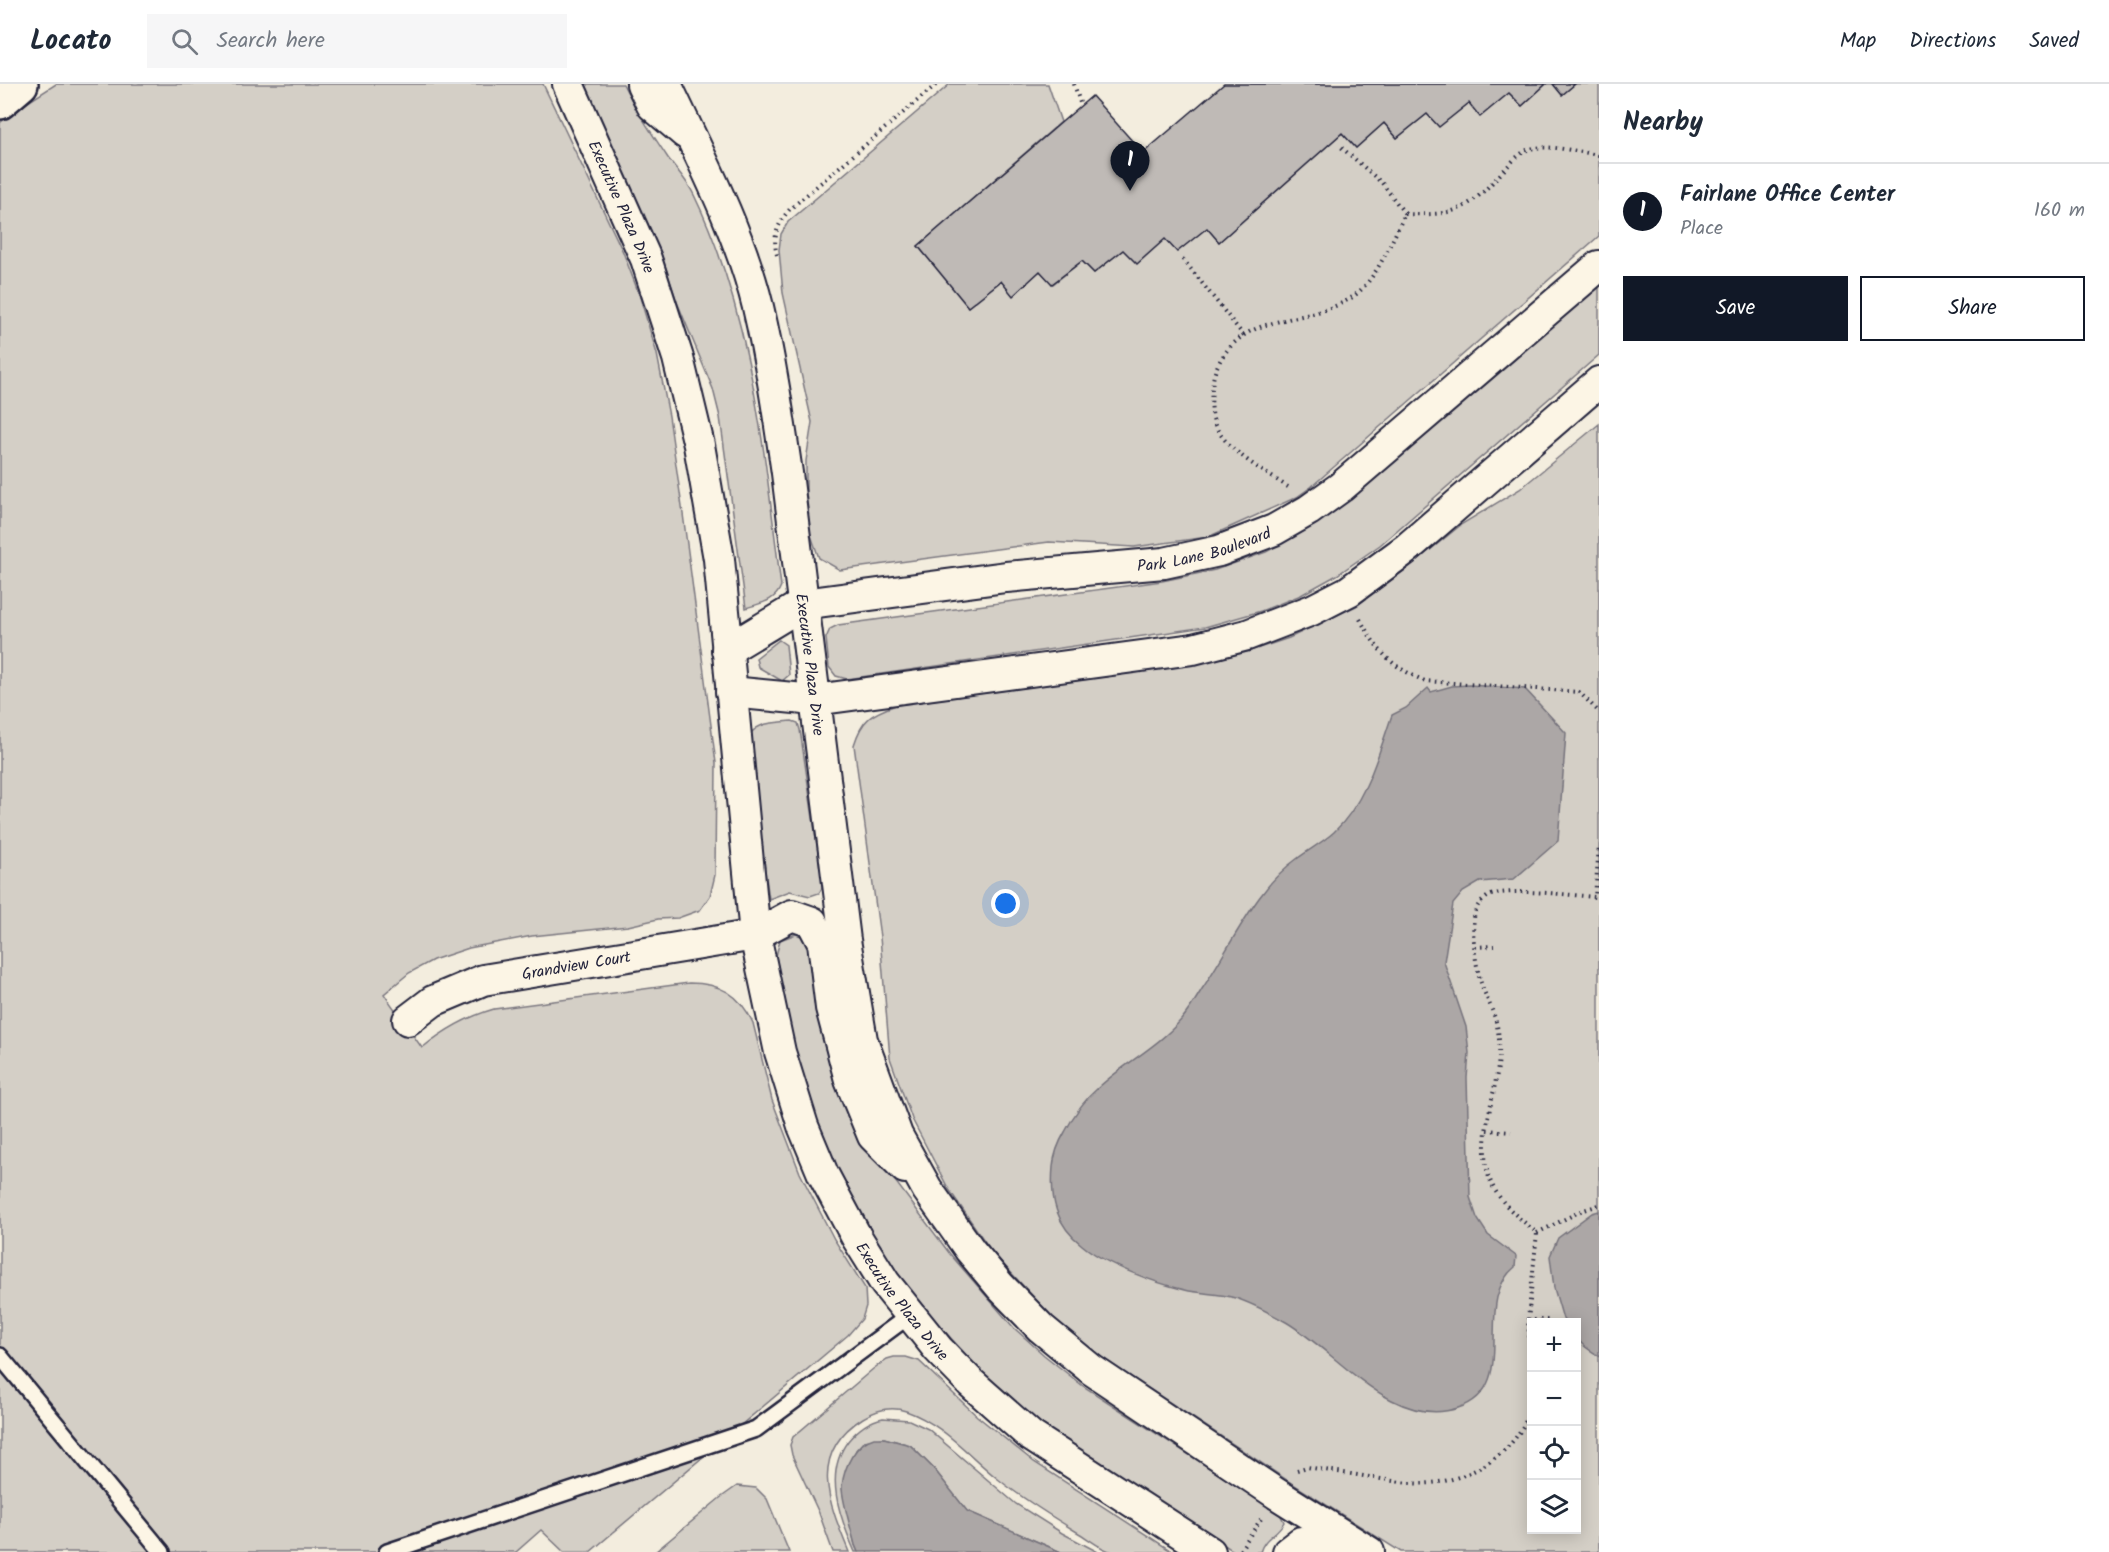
<!DOCTYPE html>
<html lang="en">
<head>
<meta charset="utf-8">
<style>
	:root { --surface:#fff; --page:#f6f6f7; --text:#1f2937; --muted:#747a83; --line:#e0e1e3; --accent:#111827 }
	body { margin:0; font-family:Kalam,sans-serif; background:var(--page); color:var(--text) }
	.controls { position:absolute; right:18px; bottom:18px; display:grid; overflow:hidden; border-radius:0px; box-shadow:0 3px 15px #0003 }
	.controls button { width:54px; height:54px; display:grid; place-items:center; padding:0; border:0; border-bottom:2px solid var(--line); background:var(--surface); color:var(--text); font:30px sans-serif }
	.you { position:absolute; left:1006px; top:820px; width:21px; height:21px; margin:-15px; border:4px solid #fff; border-radius:50%; background:#1a73e8; box-shadow:0 0 0 9px #1a73e833 }
	.badge { display:grid; place-items:center; width:39px; height:39px; border-radius:50%; background:var(--accent); color:#fff; font-size:20px; font-weight:700 }
	.pin { position:absolute; translate:-50% -50px; filter:drop-shadow(0 2px 3px #0008) }
	.pin::after { content:''; position:absolute; top:32px; width:21px; height:18px; background:inherit; clip-path:polygon(0 0,100% 0,50% 100%) }
	.list { margin:0; padding:0; list-style:none }
	h2 { display:flex; justify-content:space-between; align-items:center; height:78px; margin:0; padding:0 24px; font-size:26px }
	h2 small { font-size:20px; font-weight:400; color:var(--muted) }
	.list li { display:grid; grid-template-columns:39px 1fr auto; gap:18px; align-items:center; box-sizing:border-box; height:96px; padding:0 24px; border-top:2px solid var(--line) }
	.list b { display:block; font-size:22px; white-space:nowrap }
	.list p { margin:0; font-size:20px; white-space:nowrap; color:var(--muted) }
	.list em { font-size:20px; font-style:normal; color:var(--muted) }
	.actions { display:flex; gap:12px; padding:18px 24px }
	.actions a { flex:1; padding:14px 0; border:2px solid var(--accent); border-radius:0px; text-align:center; font-size:21px; color:var(--accent) }
	.actions .main { background:var(--accent); color:#fff }
	.icon { flex:none; width:33px; height:33px; fill:none; stroke:currentColor; stroke-width:2; stroke-linecap:round; stroke-linejoin:round }
	.map { position:relative; flex:none; width:1599px; height:1468px; overflow:hidden }
	header { display:flex; align-items:center; gap:36px; box-sizing:border-box; height:84px; padding:0 30px; background:var(--surface); border-bottom:2px solid var(--line) }
	header strong { font-size:28px }
	nav { display:flex; gap:33px; margin-inline-start:auto; font-size:21px }
	.search { width:420px; height:54px; background:var(--page); display:flex; align-items:center; gap:15px; box-sizing:border-box; padding:0 21px; border-radius:0px; color:var(--muted); font-size:22px }
	main { display:flex }
	aside { flex:1; background:var(--surface) }
	.map>svg:first-child { display:block }
	.green { fill:#d4cfc6; stroke:#7b7880; stroke-width:1.5; fill-rule:evenodd }
	.water { fill:#aca7a6; stroke:#75727b; stroke-width:1.5 }
	.building { fill:#bfbab6; stroke:#22223b; stroke-width:1.5 }
	.lines { fill:none; stroke-linecap:round; stroke-linejoin:round }
	.lane-casing { stroke:#22223b; stroke-width:20 }
	.street-casing { stroke:#22223b; stroke-width:34 }
	.secondary-casing { stroke:#22223b; stroke-width:38 }
	.path { stroke:#22223b; stroke-width:4; stroke-dasharray:1.5 4.5; stroke-linecap:butt }
	.lane { stroke:#fcf5e5; stroke-width:15 }
	.street { stroke:#fcf5e5; stroke-width:30 }
	.secondary { stroke:#fcf5e5; stroke-width:33 }
	.labels { text-anchor:middle; stroke-width:5; stroke-linejoin:round; paint-order:stroke }
	.street-label { font-size:16px; fill:#22223b; stroke:#fcf5e5 }
</style>
</head>
<body>
<header>
<strong>Locato</strong>
<div class="search"><svg class="icon" aria-label="search" viewBox="0 0 24 24"><circle cx="10" cy="10" r="6"/><path d="M15 15l6 6"/></svg>Search here</div>
<nav><a>Map</a><a>Directions</a><a>Saved</a></nav>
</header>
<main>
<div class="map">
<svg width="1599" height="1468" viewBox="0 0 1599 1468">
	<rect width="100%" height="100%" fill="#f3edde"/>
	<filter id="ink" filterUnits="userSpaceOnUse"><feTurbulence type="fractalNoise" baseFrequency=".0167" numOctaves="2"/><feDisplacementMap in="SourceGraphic" scale="12" xChannelSelector="R" yChannelSelector="G"/><feConvolveMatrix kernelMatrix="1 2 1 2 8 2 1 2 1" color-interpolation-filters="sRGB"/></filter>
	<g filter="url(#ink)">
		<!-- green -->
		<path class="green" d="M 56,0 L 543,0 L 623,168 L 639,210 L 657,270 L 669,332 L 683,430 L 716,679 L 715,791 L 710,812 L 700,826 L 678,834 L 658,835 L 628,842 L 532,852 L 469,864 L 433,876 L 409,889 L 384,910 L 422,964 C 444,946 466,933 494,925 L 689,899 C 720,899 740,910 753,939 L 772,1016 L 800,1089 L 834,1155 L 865,1204 L 866,1222 L 862,1235 L 848,1251 L 590,1468 L 564,1468 L 541,1446 L 516,1468 L 0,1468 L 0,39 L 11,29 Z
			M 580,0 L 623,0 C 636,26 652,50 668,74 C 677,86 688,98 694,111 C 753,232 764,371 781,502 C 775,518 761,519 746,524 L 720,333 L 713,305 L 677,218 L 663,175 L 633,108 Z
			M 950,0 L 1048,0 L 1061,38 L 918,162 L 968,223 L 1001,197 L 1013,211 L 1040,187 L 1053,200 L 1082,177 L 1094,189 L 1123,166 L 1207,144 L 1219,158 L 1342,49 L 1356,64 L 1384,39 L 1397,54 L 1427,30 L 1439,42 L 1469,19 L 1509,9 L 1522,22 L 1546,0 L 1553,0 L 1562,11 L 1575,0 L 1599,0 L 1599,152 L 1311,403 L 1297,413 L 1208,453 L 1134,463 L 1049,458 L 840,486 L 819,474 L 806,437 L 806,377 L 812,338 L 783,209 L 779,166 L 781,150 L 788,138 Z
			M 1599,200 L 1599,271 L 1380,461 L 1337,491 L 1301,511 L 1261,527 L 1205,543 L 847,595 L 836,592 L 829,583 L 826,554 L 830,545 L 838,541 L 1162,497 L 1215,486 L 1266,468 L 1313,442 L 1357,410 Z
			M 1599,340 L 1599,1468 L 1401,1468 L 1293,1400 L 1097,1270 L 1050,1231 L 992,1168 L 948,1104 L 912,1035 L 890,974 L 880,853 L 854,661 C 862,635 871,630 896,621 L 1177,583 L 1247,568 L 1289,554 L 1356,522 L 1408,484 L 1462,440 L 1520,405 ZM 1532,1238 L 1576,1238 L 1576,1446 L 1532,1446 Z
			M 779,556 L 786,561 L 789,591 L 782,597 L 758,583 L 756,574 Z
			M 792,637 L 798,639 L 800,646 L 823,802 L 819,809 L 810,812 L 790,807 L 769,815 L 747,657 C 753,637 775,639 792,637 Z
			M 796,850 L 809,855 L 865,1057 L 950,1170 L 1014,1244 L 1044,1271 L 1083,1302 L 1280,1430 L 1284,1438 C 1277,1451 1264,1453 1260,1468 L 1235,1468 L 1044,1342 L 984,1291 L 922,1222 L 897,1189 L 869,1145 L 837,1085 L 818,1038 L 803,997 L 789,948 L 776,872 L 780,856 Z
			M 894,1273 L 906,1273 L 919,1277 L 977,1332 L 1034,1378 L 1173,1468 C 1157,1468 1127,1468 1113,1468 C 1101,1466 1088,1454 1077,1448 C 1049,1431 1023,1415 998,1395 C 968,1371 943,1340 906,1327 C 891,1322 876,1326 863,1334 C 807,1369 829,1420 849,1468 L 833,1468 L 819,1429 L 792,1371 L 790,1361 L 793,1353 L 873,1285 L 887,1275 Z
			M 883,1334 L 909,1336 L 928,1345 L 1016,1420 L 1062,1449 L 1098,1468 L 1061,1468 L 967,1427 L 934,1385 L 910,1361 L 884,1354 L 864,1357 L 856,1366 L 842,1403 L 855,1461 L 858,1468 L 855,1468 C 840,1434 823,1390 848,1357 C 857,1346 869,1337 883,1334 Z
			M 737,1402 L 756,1404 L 767,1415 L 789,1468 L 655,1468 L 720,1414 Z"/>
		<!-- water -->
		<path class="water" d="M 1469,601 L 1525,605 L 1566,649 L 1558,757 L 1514,795 L 1480,798 L 1463,808 L 1453,820 L 1444,878 L 1466,943 L 1469,969 L 1467,994 L 1470,1113 L 1477,1134 L 1488,1151 L 1516,1172 L 1515,1183 C 1470,1219 1523,1303 1458,1324 C 1393,1346 1336,1267 1286,1238 C 1270,1229 1252,1219 1235,1214 C 1219,1209 1201,1210 1185,1206 C 1155,1199 1106,1181 1082,1161 C 1056,1141 1050,1115 1053,1083 C 1054,1071 1059,1058 1065,1048 C 1073,1032 1085,1015 1099,1003 C 1125,979 1157,963 1181,936 C 1189,927 1196,915 1202,905 C 1222,875 1238,843 1259,814 C 1269,800 1284,784 1298,774 C 1310,765 1323,758 1334,748 C 1366,718 1378,671 1392,631 L 1406,624 L 1428,604 L 1431,608 L 1452,602 Z
			M 1599,1127 L 1599,1272 C 1582,1261 1576,1260 1576,1238 L 1565,1238 L 1563,1235 L 1554,1204 L 1550,1172 L 1558,1154 L 1592,1129 Z
			M 874,1354 L 884,1354 L 910,1361 L 934,1385 L 967,1427 L 1061,1468 L 858,1468 L 855,1461 C 852,1448 841,1413 842,1402 C 844,1383 855,1359 874,1354 Z"/>
		<!-- building -->
		<path class="building" d="M 1224,0 L 1546,0 L 1522,22 L 1509,9 L 1480,33 L 1469,19 L 1439,43 L 1427,30 L 1397,54 L 1384,39 L 1356,64 L 1342,49 L 1219,158 L 1207,144 L 1177,168 L 1165,155 L 1137,180 L 1123,166 L 1094,189 L 1082,177 L 1052,200 L 1040,187 L 1013,212 L 1001,197 L 968,223 L 918,162 L 1092,12 L 1143,69 Z
			M 1553,0 L 1575,0 L 1562,11 Z"/>
		<g class="lines">
			<defs>
				<path id="lane" d="M 0,1272 L 162,1468
					M 387,1468 L 756,1345 L 910,1231"/>
				<g id="street">
					<path id="s1" d="M 568,0 L 646,175 L 678,274 L 699,361 L 719,475 L 755,851 L 780,968 L 803,1042 L 823,1090 L 857,1154 L 885,1199 L 938,1265 L 971,1299 L 1031,1352 L 1210,1468"/>
					<path d="M 642,0 L 652,21 L 685,49"/>
					<path id="s2" d="M 666,0 C 699,70 740,148 758,223 C 771,278 779,334 787,389 L 845,856 L 862,956 L 897,1051 L 927,1105 L 970,1166 L 1000,1202 L 1041,1244 L 1092,1286 L 1277,1410 L 1369,1468"/>
					<path id="s3" d="M 727,566 L 803,520 L 1006,493 L 1164,479 L 1219,467 L 1274,446 L 1309,426 L 1341,403 L 1599,182"/>
					<path d="M 731,608 L 815,616 L 1193,565 L 1247,551 L 1312,526 L 1349,507 L 1406,465 L 1599,298"/>
					<path id="s4" d="M 408,936 L 433,917 L 483,896 L 755,851 L 792,831 L 812,838 L 823,859 L 831,924 L 850,996 L 873,1052 L 905,1084"/>
					<path d="M 1288,1468 L 1301,1458 L 1317,1461 L 1329,1468"/>
				</g>
				<path id="secondary" d="M 0,18 L 21,0"/>
			</defs>
			<!-- lane casing -->
			<use href="#lane" class="lane-casing"/>
			<!-- street casing -->
			<use href="#street" class="street-casing"/>
			<!-- secondary casing -->
			<use href="#secondary" class="secondary-casing"/>
			<!-- path -->
			<path class="path" d="M 1074,0 L 1081,22
				M 1405,130 C 1461,132 1468,125 1505,85 C 1512,78 1520,68 1530,65 C 1548,60 1580,68 1599,71
				M 777,171 C 772,153 778,139 790,125 L 937,0
				M 1183,175 L 1244,252
				M 1288,403 C 1266,389 1226,366 1215,341 C 1210,327 1211,310 1213,296 C 1217,275 1232,257 1251,247 C 1282,232 1321,233 1351,214 C 1376,198 1392,156 1405,130 L 1382,99 L 1341,63
				M 1360,535 C 1378,568 1390,582 1425,597 L 1579,608 L 1599,628
				M 1475,863 L 1494,862
				M 1487,1046 L 1511,1048
				M 1537,1149 L 1581,1127 L 1599,1121
				M 1528,1236 L 1550,1236
				M 1532,1289 L 1528,1236 L 1537,1149 C 1517,1132 1496,1117 1488,1090 C 1475,1041 1508,991 1497,942 C 1494,927 1486,914 1481,899 C 1476,883 1467,832 1480,819 C 1483,817 1487,812 1491,811 C 1511,804 1571,811 1595,813 L 1599,762
				M 1297,1386 L 1307,1383 C 1330,1387 1353,1390 1375,1394 C 1394,1397 1413,1401 1431,1399 C 1475,1395 1525,1363 1532,1316
				M 1240,1466 L 1261,1435"/>
			<!-- lane -->
			<use href="#lane" class="lane"/>
			<!-- street -->
			<use href="#street" class="street"/>
			<!-- secondary -->
			<use href="#secondary" class="secondary"/>
		</g>
	</g>
	<g class="labels">
		<!-- street labels -->
		<g class="street-label">
			<text dy="6" stroke="none"><textPath href="#s1" startOffset="134">Executive Plaza Drive</textPath></text>
			<text dy="6" stroke="none"><textPath href="#s3" startOffset="494">Park Lane Boulevard</textPath></text>
			<text dy="6" stroke="none"><textPath href="#s2" startOffset="603">Executive Plaza Drive</textPath></text>
			<text dy="6" stroke="none"><textPath href="#s4" startOffset="180">Grandview Court</textPath></text>
			<text dy="6" stroke="none"><textPath href="#s1" startOffset="1278">Executive Plaza Drive</textPath></text>
		</g>
	</g>
</svg>
<div class="controls">
<button>+</button>
<button>−</button>
<button><svg class="icon" aria-label="locate" viewBox="0 0 24 24"><circle cx="12" cy="12" r="6"/><path d="M12 2v4M12 18v4M2 12h4M18 12h4"/></svg></button>
<button><svg class="icon" aria-label="layers" viewBox="0 0 24 24"><path d="M12 4l9 5-9 5-9-5zM3 14l9 5 9-5"/></svg></button>
</div>
<div class="you"></div>
<div class="pin badge" style="left:1130px;top:107px">1</div>
</div>
<aside>
<h2>Nearby<small></small></h2>
<ul class="list">
<li><span class="badge">1</span><div><b>Fairlane Office Center</b><p>Place</p></div><em>160 m</em></li>
</ul>
<div class="actions"><a class="main">Save</a><a>Share</a></div>
</aside>
</main>
</body>
</html>
